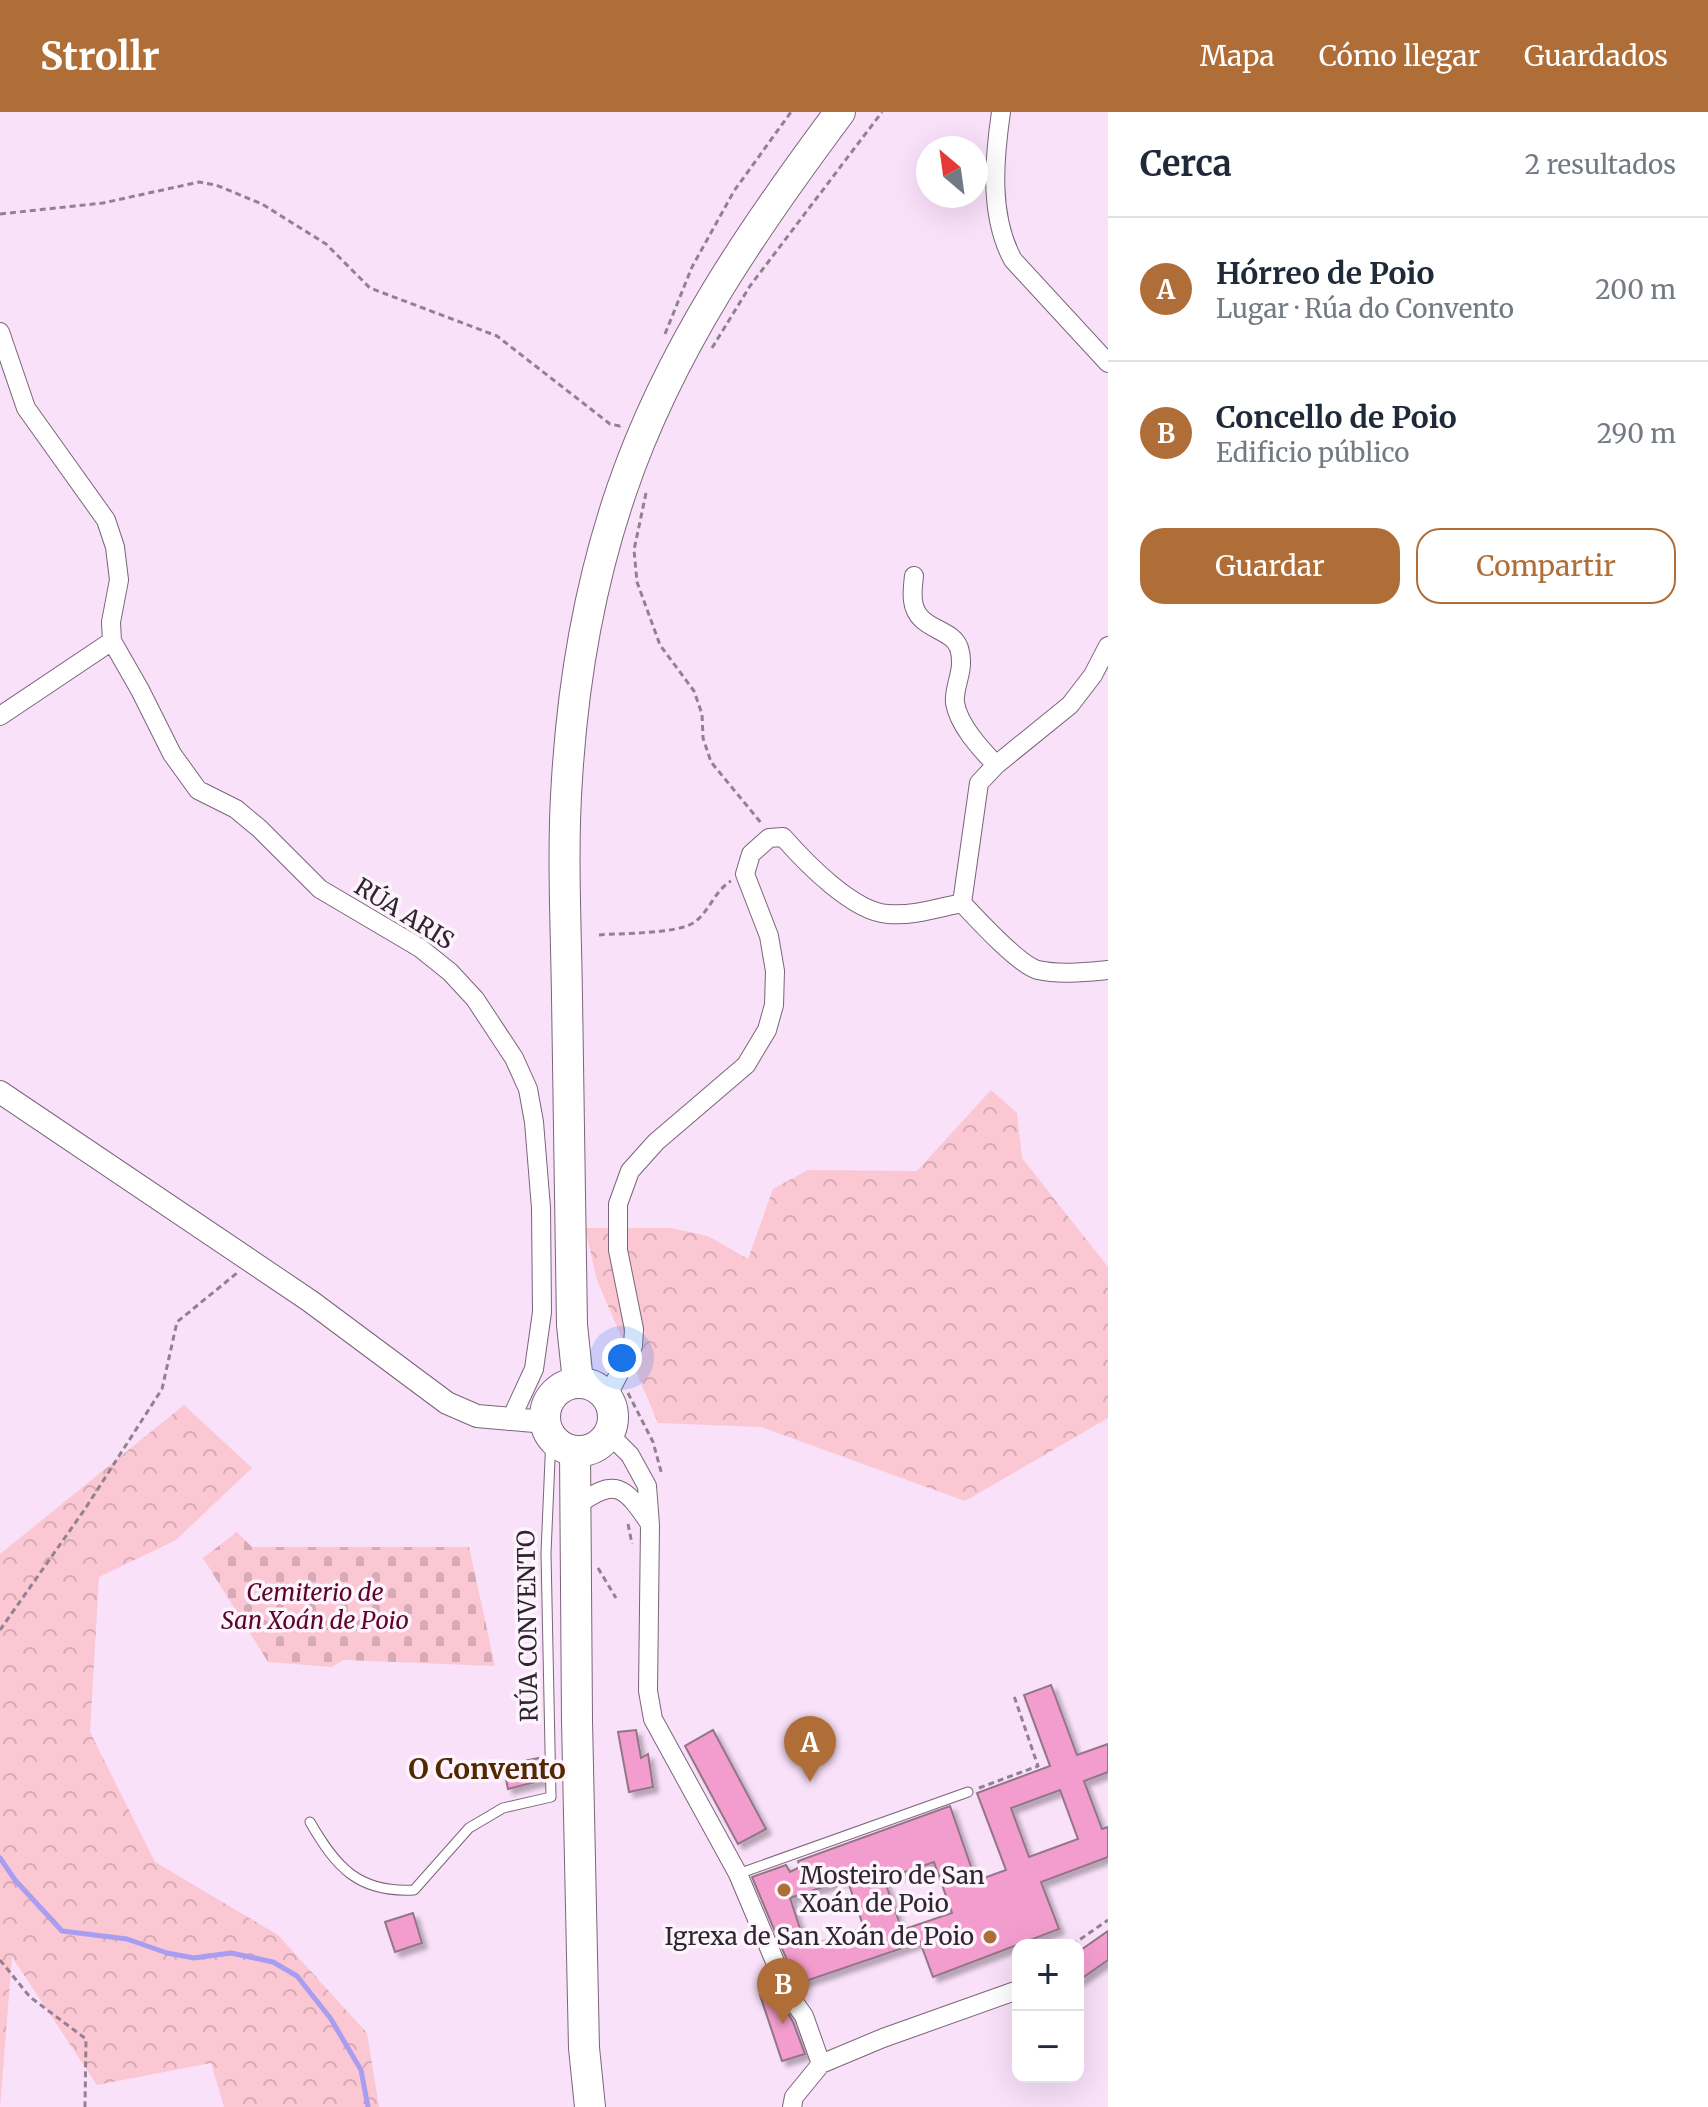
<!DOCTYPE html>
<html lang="es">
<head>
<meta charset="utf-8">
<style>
	:root { --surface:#fff; --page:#f6f6f7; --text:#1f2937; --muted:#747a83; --line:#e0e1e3; --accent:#af6e37 }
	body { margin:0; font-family:Merriweather,serif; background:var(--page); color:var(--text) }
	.controls { position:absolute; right:24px; bottom:24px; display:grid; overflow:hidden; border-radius:16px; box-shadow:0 8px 32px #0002 }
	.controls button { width:72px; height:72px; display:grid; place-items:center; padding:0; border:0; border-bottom:2px solid var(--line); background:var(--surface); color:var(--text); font:40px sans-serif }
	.compass { position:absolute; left:916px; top:24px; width:72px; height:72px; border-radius:50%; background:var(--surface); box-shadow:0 8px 32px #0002; rotate:331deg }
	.you { position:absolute; left:622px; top:1246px; width:28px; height:28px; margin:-20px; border:6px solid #fff; border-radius:50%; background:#1a73e8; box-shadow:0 0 0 12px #1a73e833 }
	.badge { display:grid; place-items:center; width:52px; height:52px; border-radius:50%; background:var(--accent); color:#fff; font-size:26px; font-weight:700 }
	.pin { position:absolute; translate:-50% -66px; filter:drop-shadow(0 2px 4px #0008) }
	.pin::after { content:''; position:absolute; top:42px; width:28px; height:24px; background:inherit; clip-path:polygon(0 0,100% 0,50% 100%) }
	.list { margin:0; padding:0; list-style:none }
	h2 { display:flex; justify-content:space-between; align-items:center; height:104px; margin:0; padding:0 32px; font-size:34px }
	h2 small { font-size:26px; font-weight:400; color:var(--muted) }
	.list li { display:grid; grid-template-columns:52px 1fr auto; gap:24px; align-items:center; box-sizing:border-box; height:144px; padding:0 32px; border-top:2px solid var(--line) }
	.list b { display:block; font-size:30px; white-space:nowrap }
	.list p { margin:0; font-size:26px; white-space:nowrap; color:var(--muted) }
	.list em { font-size:26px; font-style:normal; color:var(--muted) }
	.actions { display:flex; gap:16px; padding:24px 32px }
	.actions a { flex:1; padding:18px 0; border:2px solid var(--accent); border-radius:24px; text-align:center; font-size:28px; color:var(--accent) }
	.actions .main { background:var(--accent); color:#fff }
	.map { position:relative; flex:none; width:1108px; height:1995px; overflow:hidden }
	header { display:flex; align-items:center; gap:48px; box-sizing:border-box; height:112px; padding:0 40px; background:var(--accent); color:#fff }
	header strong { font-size:38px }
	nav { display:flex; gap:44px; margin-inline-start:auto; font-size:28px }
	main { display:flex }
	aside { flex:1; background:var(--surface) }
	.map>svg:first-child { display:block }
	.forest { fill:url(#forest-crowns) }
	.cemetery { fill:url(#cemetery-stones) }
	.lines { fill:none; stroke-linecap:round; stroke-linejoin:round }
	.stream { stroke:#a89df1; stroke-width:5 }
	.building { fill:#f39dcf; stroke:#927685; stroke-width:2; fill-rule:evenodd; filter:url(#shadow) }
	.service-casing { stroke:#7a657a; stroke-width:11 }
	.minor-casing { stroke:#7a657a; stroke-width:20 }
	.tertiary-casing { stroke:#7a657a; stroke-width:24 }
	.trunk-casing { stroke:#7a657a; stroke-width:32 }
	.path { stroke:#928192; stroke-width:3; stroke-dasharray:6 4; stroke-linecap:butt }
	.service { stroke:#fff; stroke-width:9 }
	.minor { stroke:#fff; stroke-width:18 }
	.tertiary { stroke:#fff; stroke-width:22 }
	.trunk { stroke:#fff; stroke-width:30 }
	.poi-dot { fill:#af6e37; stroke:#fef4fd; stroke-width:3 }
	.labels { text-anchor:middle; stroke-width:7; stroke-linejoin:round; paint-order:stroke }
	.street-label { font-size:24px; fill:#2e252e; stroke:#fef4fd }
	.park-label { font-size:24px; font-style:italic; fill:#5c042a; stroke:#fef4fd }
	.poi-label { font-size:24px; fill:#2e252e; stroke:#fef4fd; text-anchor:start }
	.quarter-label { font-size:28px; font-weight:bold; fill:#522800; stroke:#fef4fd }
</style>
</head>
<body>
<header>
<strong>Strollr</strong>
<nav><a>Mapa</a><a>Cómo llegar</a><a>Guardados</a></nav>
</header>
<main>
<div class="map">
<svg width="1108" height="1995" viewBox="0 0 1108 1995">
	<defs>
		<pattern id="forest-crowns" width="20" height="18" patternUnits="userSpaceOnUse" patternTransform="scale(2)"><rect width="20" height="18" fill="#fbc7d3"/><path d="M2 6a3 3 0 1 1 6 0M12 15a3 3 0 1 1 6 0" fill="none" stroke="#d7abb5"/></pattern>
		<pattern id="cemetery-stones" width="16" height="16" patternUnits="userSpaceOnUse" patternTransform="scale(2)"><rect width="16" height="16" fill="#fbc7d3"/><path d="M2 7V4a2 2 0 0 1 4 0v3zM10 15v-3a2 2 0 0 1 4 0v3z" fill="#d7abb5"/></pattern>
		<filter id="shadow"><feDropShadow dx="5" dy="5" stdDeviation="2" flood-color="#0004"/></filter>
	</defs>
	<rect width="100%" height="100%" fill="#f9e1f9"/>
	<!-- forest -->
	<path class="forest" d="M 991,978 L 1017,1001 L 1022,1046 L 1108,1155 L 1108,1306 L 965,1389 L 761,1315 L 658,1311 L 597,1168 L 585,1116 L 671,1116 L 708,1124 L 748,1147 L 773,1077 L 808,1058 L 917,1059 Z
		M 184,1293 L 252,1356 L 176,1428 L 99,1465 L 90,1620 L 155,1750 L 278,1823 L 367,1921 L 379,1995 L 224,1995 L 211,1951 L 97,1973 L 12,1845 L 0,1995 L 0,1442 Z"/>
	<!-- cemetery -->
	<path class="cemetery" d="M 237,1420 L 252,1435 L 469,1435 L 495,1554 L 343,1548 L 332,1555 L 268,1550 L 203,1446 Z"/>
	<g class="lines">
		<!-- stream -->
		<path class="stream" d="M 0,1746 L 15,1768 L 62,1819 L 127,1827 L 167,1841 L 194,1846 L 231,1841 L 273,1850 L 297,1864 L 331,1907 L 361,1958 L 368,1995"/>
	</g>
	<!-- building -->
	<path class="building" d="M 1051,1573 L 1077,1643 L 1108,1632 L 1108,1660 L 1084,1669 L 1102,1717 L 1108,1715 L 1108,1745 L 1041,1770 L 1059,1817 L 933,1865 L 920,1830 L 797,1872 L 752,1765 L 786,1753 L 790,1760 L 800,1755 L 798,1749 L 950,1694 L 976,1769 L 1006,1758 L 977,1681 L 1050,1654 L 1024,1583 ZM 1060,1678 L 1078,1727 L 1029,1745 L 1011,1696 ZM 934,1750 L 952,1801 L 902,1818 L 884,1767 ZM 847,1767 L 864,1816 L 806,1835 L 790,1786 Z
		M 636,1618 L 641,1646 L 648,1642 L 653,1675 L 629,1680 L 618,1620 Z
		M 713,1618 L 766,1717 L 738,1732 L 685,1634 Z
		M 539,1646 L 543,1668 L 508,1677 L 503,1653 Z
		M 413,1801 L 422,1831 L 395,1840 L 385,1810 Z
		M 1108,1819 L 1108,1848 L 1078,1869 L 1078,1840 Z
		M 774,1878 L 793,1910 L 805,1942 L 782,1949 L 760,1883 Z"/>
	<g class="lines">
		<defs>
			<path id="service" d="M 310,1710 C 336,1755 358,1781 414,1778 L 469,1716 L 503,1696 L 551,1685 L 546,1441 L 551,1324
				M 738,1762 L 968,1680"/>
			<path id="minor" d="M 1001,0 C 994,48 989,104 1013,148 L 1108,251
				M 0,220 L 26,296 L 106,408 L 115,435 L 119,468 L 111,510 L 112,529 L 140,578 L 172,642 L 198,678 L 236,697 L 260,717 L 320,777 L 420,836 L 450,860 L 475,887 L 514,946 L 528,977 L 534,1010 L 541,1096 L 542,1200 L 534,1257 L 510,1309
				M 914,464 C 913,472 912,481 913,489 C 917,519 952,515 959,536 C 966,558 953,574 955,591 C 959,614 981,637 996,653
				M 0,604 L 112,529
				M 962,791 L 979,671 L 996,653 L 1070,593 L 1093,563 L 1108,534
				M 962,791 C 977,807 1019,853 1038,858 C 1060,863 1086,860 1108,858
				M 607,1285 L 633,1234 L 634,1217 L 618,1138 L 618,1092 L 630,1059 L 656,1030 L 746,953 L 767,918 L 774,893 L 775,859 L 769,824 L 745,762 L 751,742 L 769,726 L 783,725 C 805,750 853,800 888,802 C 913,804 938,796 962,791
				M 609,1322 L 630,1343 L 647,1374 L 650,1413 L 648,1579 L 653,1607 L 738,1762 L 789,1883 L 804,1904 L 821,1952
				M 575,1395 C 615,1365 624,1373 650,1412
				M 792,1995 L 794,1985 L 821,1952 L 883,1926 L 1018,1878"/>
			<path id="tertiary" d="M 0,980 L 310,1189 L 447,1291 L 477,1304 L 546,1310"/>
			<path id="trunk" d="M 578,1270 L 572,1213 C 570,1104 569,995 567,885 C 566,813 562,739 567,667 C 573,569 590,470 622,377 C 670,237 752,118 840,0
				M545 1305a34 34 0 1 1 68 0a34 34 0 1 1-68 0Z
				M 575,1339 L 577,1608 L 584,1936 L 590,1995"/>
		</defs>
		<!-- service casing -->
		<use href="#service" class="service-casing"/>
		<!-- minor casing -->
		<use href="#minor" class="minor-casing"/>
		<!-- tertiary casing -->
		<use href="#tertiary" class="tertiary-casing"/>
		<!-- trunk casing -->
		<use href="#trunk" class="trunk-casing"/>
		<!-- path -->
		<path class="path" d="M 0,102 L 103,91 L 199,70 L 216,73 L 262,92 L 326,132 L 370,176 L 497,224 L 610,312 L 620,314 L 622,311
			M 665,222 L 692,155 L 734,79 L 791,0
			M 712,236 L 750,174 L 882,0
			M 646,381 L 634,438 L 637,470 L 660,533 L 694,579 L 702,602 L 703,626 L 711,650 L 762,712
			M 599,823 C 621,821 676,822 693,811 C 709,801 714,779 731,769
			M 628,1281 L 653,1330 L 662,1363
			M 628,1412 L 632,1432
			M 598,1456 L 616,1486
			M 0,1518 L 85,1397 L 162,1277 L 177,1210 L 237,1161
			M 979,1676 L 1038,1654 L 1014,1584
			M 1072,1833 L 1108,1808
			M 0,1848 L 30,1885 L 86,1927 L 85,1995"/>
		<!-- service -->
		<use href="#service" class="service"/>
		<!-- minor -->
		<use href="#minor" class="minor"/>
		<!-- tertiary -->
		<use href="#tertiary" class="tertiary"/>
		<!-- trunk -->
		<use href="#trunk" class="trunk"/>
	</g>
	<!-- markers -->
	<g class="poi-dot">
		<circle cx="784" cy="1778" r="8"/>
		<circle cx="990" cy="1825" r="8"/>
	</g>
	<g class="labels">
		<!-- street labels -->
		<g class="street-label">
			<text transform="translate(404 802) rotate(32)" y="8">RÚA ARIS</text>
			<text transform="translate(528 1514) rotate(-91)" y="8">RÚA CONVENTO</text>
		</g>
		<!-- park labels -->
		<g class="park-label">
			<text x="315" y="1489">Cemiterio de<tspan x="315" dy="28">San Xoán de Poio</tspan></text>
		</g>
		<!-- poi labels -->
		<g class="poi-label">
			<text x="800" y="1772">Mosteiro de San<tspan x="800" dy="28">Xoán de Poio</tspan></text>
			<text x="974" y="1833" text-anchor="end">Igrexa de San Xoán de Poio</text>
		</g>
		<!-- quarter labels -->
		<g class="quarter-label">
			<text x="487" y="1667">O Convento</text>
		</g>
	</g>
</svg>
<div class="controls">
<button>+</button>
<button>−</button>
</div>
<svg class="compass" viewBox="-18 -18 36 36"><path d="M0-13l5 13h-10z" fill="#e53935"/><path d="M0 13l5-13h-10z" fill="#747a83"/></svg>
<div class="you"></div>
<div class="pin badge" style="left:810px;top:1670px">A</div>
<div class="pin badge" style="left:783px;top:1912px">B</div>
</div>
<aside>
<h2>Cerca<small>2 resultados</small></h2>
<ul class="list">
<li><span class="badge">A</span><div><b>Hórreo de Poio</b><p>Lugar · Rúa do Convento</p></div><em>200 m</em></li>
<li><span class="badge">B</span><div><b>Concello de Poio</b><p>Edificio público</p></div><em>290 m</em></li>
</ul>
<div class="actions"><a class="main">Guardar</a><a>Compartir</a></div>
</aside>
</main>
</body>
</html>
